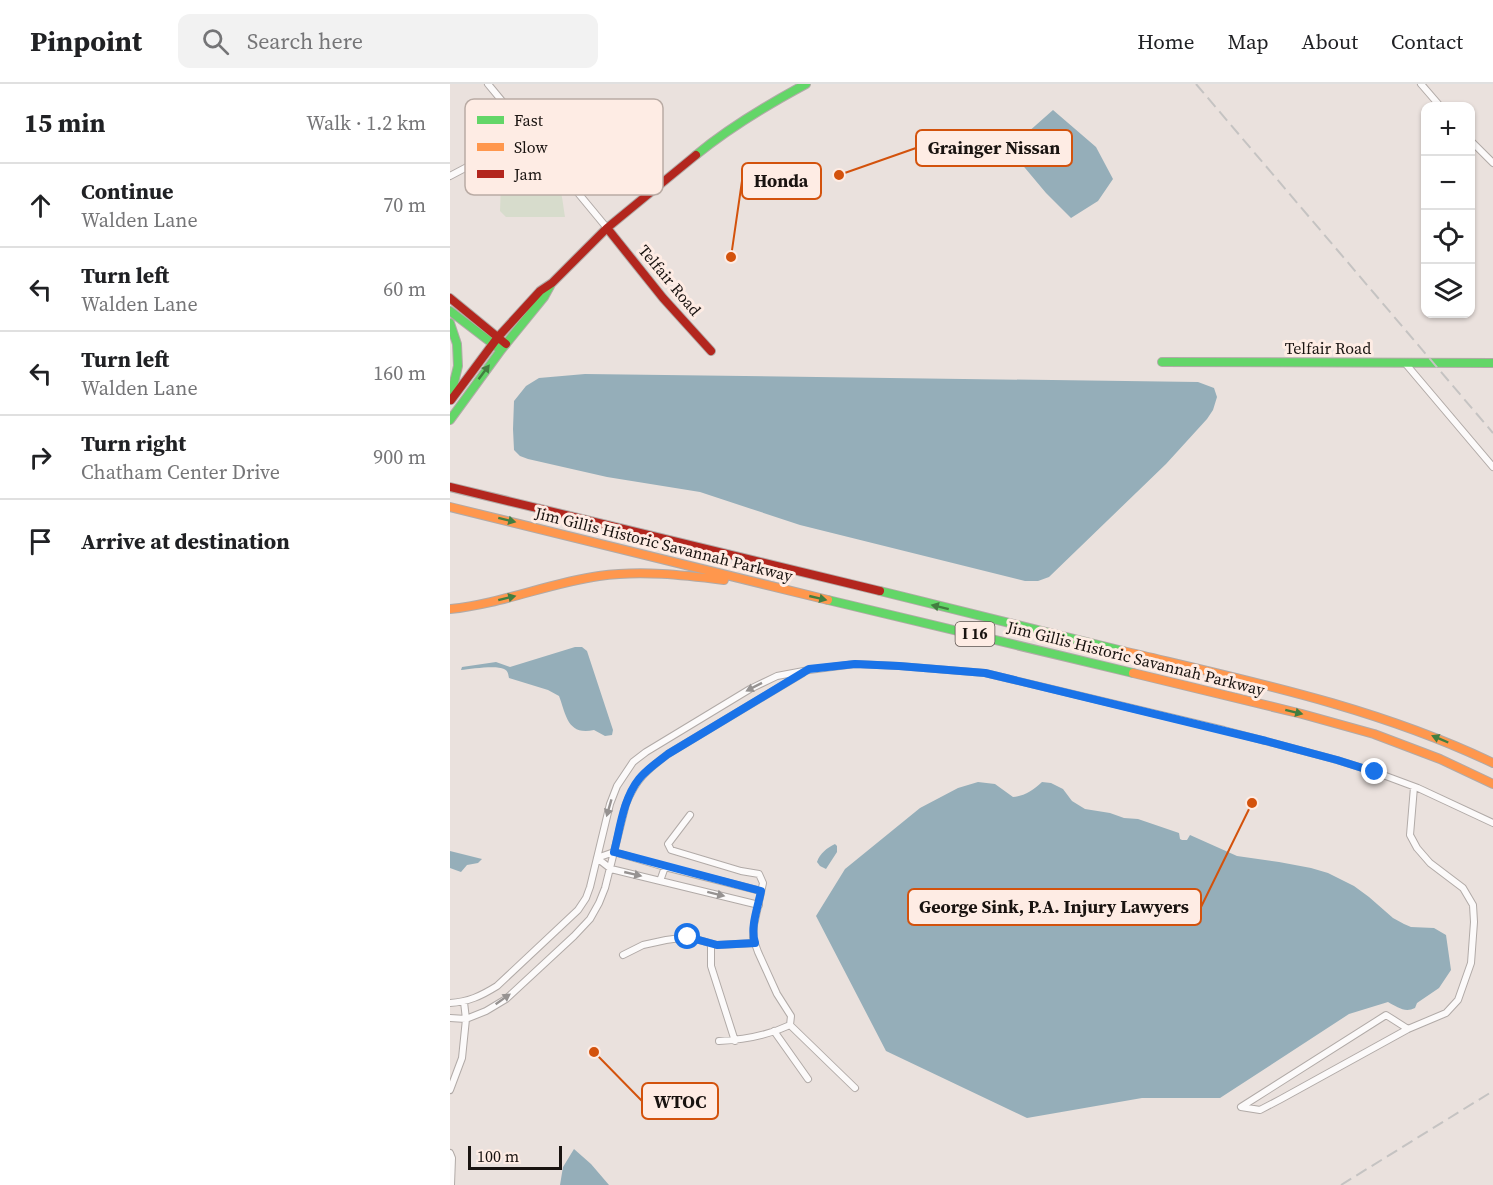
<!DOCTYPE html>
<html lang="en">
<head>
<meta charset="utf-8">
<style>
	:root { --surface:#fff; --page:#f2f2f2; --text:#202124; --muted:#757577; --line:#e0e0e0 }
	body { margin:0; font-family:"Source Serif 4",serif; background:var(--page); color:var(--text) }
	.controls { position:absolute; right:18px; top:18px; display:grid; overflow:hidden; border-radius:12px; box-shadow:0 2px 4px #0004 }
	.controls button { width:54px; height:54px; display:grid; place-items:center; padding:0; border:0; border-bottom:2px solid var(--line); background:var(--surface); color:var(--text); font:30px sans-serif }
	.scale { position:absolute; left:18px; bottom:15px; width:94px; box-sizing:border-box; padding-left:6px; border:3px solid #191310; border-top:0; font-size:16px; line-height:21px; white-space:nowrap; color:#191310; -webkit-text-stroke:4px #feece4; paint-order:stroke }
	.stop { position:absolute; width:18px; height:18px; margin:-14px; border:4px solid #1a73e8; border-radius:50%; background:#fff }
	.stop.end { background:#1a73e8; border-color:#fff; box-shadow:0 2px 6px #0008 }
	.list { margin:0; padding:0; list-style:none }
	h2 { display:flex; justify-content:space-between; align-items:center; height:78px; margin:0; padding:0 24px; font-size:26px }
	h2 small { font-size:20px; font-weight:400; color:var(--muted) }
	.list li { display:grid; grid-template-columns:39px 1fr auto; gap:18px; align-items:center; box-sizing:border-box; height:84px; padding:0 24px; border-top:2px solid var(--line) }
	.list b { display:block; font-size:22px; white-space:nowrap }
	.list p { margin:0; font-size:20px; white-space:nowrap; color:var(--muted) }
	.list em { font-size:20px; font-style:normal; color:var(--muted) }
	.icon { flex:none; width:33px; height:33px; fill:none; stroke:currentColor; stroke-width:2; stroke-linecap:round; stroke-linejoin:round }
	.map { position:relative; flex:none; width:1043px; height:1101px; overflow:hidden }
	header { display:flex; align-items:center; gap:36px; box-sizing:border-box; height:84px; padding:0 30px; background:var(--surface); border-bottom:2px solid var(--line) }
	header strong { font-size:28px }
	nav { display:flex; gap:33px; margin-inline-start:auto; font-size:21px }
	.search { width:420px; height:54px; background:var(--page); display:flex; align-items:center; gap:15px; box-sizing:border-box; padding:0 21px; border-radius:12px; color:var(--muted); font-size:22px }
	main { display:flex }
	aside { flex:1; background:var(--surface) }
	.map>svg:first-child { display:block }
	.green { fill:#d7dccc }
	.water { fill:#95aeb9 }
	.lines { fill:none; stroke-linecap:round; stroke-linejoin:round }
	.street-casing { stroke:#b1aaa7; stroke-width:8 }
	.fast-casing { stroke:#b1aaa7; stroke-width:10 }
	.slow-casing { stroke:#b1aaa7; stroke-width:10 }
	.jam-casing { stroke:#b1aaa7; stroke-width:10 }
	.street { stroke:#fcfafa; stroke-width:6 }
	.fast { stroke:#63d668; stroke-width:8 }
	.slow { stroke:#ff974d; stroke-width:8 }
	.jam { stroke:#b3261e; stroke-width:8 }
	.rail { stroke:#c5c3c2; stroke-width:2; stroke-dasharray:12 6; stroke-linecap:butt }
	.oneway { fill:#427e40 }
	.oneway2 { fill:#969291 }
	.route { stroke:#1a73e8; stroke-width:8 }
	.labels { text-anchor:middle; stroke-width:6; stroke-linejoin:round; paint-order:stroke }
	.shield { fill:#feece4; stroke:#5e5450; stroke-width:1.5 }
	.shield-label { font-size:15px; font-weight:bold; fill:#191310 }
	.street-label { font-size:16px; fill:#191310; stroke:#feece4 }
	.key { fill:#feece4; stroke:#b9aba4; stroke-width:1.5 }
	.key-label { font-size:16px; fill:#191310 }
	.leader { fill:none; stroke:#d3520c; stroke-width:2 }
	.callout-dot { fill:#d3520c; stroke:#feece4; stroke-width:2 }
	.callout { fill:#feece4; stroke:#d3520c; stroke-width:2 }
	.callout-label { font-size:18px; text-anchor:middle; font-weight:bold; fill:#191310 }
</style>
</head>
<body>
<header>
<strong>Pinpoint</strong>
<div class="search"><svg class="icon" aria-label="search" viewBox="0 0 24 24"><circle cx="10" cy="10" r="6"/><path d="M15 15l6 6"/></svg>Search here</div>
<nav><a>Home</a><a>Map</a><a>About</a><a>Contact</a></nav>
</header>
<main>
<aside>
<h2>15 min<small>Walk · 1.2 km</small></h2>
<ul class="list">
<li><svg class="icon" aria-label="ahead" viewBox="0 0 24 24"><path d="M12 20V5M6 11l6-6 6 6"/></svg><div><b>Continue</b><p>Walden Lane</p></div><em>70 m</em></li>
<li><svg class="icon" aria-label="left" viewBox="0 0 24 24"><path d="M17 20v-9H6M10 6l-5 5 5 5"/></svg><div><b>Turn left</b><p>Walden Lane</p></div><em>60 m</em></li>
<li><svg class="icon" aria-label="left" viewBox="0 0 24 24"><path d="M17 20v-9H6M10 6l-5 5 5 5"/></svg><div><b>Turn left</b><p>Walden Lane</p></div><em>160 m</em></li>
<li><svg class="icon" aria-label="right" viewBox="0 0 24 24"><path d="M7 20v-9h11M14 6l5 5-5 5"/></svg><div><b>Turn right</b><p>Chatham Center Drive</p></div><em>900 m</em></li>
<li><svg class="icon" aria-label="arrive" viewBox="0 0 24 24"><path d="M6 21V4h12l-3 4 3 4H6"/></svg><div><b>Arrive at destination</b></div></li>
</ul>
</aside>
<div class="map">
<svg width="1043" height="1101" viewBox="0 0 1043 1101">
	<rect width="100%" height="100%" fill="#eae1dd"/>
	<!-- green -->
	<path class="green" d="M 61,70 C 79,70 96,78 106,94 C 112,105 113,121 115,133 L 56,133 L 50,127 L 52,72 Z"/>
	<!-- water -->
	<path class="water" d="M 603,26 L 646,63 L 663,95 L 648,117 L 621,134 L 596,109 L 559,65 Z
		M 135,290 L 748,298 L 764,304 L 767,313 L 763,326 L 757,335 L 716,380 L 599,493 L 588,497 L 575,497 L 350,441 L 250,408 L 157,393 L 78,375 L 70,372 L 64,366 L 63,345 L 64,317 L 76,302 L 89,294 Z
		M 125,563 L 132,563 L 137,567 L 163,646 L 162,651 L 155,652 L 144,646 C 117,652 116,630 109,612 L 98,606 L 59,594 C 58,589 58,587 54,585 C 46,581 21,585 11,586 L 12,583 L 46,578 L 60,583 Z
		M 528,698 L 545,700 L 563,713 C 575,712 583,706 592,698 L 601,699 L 613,705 L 622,717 L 635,725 L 660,729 L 674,734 L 688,735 L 729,749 L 730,755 L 732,756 L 737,756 L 740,751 L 787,772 L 829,778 L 861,784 L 878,789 L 904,802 L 919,813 L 943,834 L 954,840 L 961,843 L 984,844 L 996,851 L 1001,886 L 989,904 L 967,919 L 965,924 C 955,929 947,923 938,918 L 899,930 L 770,1014 L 692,1014 L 577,1034 L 436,967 L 366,832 L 395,785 L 470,724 L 508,704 Z
		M 385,760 L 387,762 L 387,768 L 376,785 L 370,782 L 367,778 C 370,769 377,764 385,760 Z
		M 0,767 L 32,775 L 28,779 L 17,781 L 11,788 L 0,784 Z
		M 124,1065 L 141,1080 L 159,1101 L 110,1101 L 113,1083 Z"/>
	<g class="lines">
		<defs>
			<path id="street" d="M 38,0 L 157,144
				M 971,0 L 990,22
				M 1020,56 L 1043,79
				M 0,92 L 17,83 L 69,36
				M 955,279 L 1043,383
				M 240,731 L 218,760 L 221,766 L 291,787 L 309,790 L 313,799 L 304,841 L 303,854 L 308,868 L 327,910 L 341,932 L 340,941 L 405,1004
				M 147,774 L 161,785 L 309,821
				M 147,774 L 164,768 L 215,783 L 210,797
				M 215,783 L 311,807
				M 261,860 L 261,882 L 285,957
				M 173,871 L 193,861 L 216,856 L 238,853 L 267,861 L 305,859
				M 0,919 C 18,918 31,912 47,902 L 128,826 L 136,814 L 140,803 L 160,720 L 167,702 L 183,678 L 196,668 L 300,605 L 327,592 L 359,586 L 405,580 L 449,582 L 535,589 L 560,595 L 774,646 L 887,676 L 925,688 L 968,704 L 1043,739
				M 0,934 L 16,935 L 36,927 L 56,915 L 124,852 L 140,835 L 149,819 L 155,804 L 176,720 C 186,695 197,686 218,670 L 353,589
				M 958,945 L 936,931 L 791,1023 L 810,1026 L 831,1015 L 958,945 L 996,929 L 1008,916 L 1021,879 L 1024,838 L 1023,821 L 1013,804 L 980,779 L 967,764 L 960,751 L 964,703
				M 324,947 L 358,995
				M 269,957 C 292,956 319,951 340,941
				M 0,1006 L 12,974 L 16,935 L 14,918
				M 0,1069 L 2,1074 L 1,1101"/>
			<path id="fast" d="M 246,71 C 280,43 317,21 356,0
				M 0,227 L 51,266
				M 0,239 L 7,260 L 8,282 L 0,315
				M 712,278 L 1043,279
				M 0,336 L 51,266 L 94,213 L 100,202
				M 430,507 L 673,567
				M 378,516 L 683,589"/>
			<path id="slow" d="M 0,423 L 378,516
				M 0,525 C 51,520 99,499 149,492 C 191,486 233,491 274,496
				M 673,567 C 799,597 926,623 1043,679
				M 683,589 L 852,630 L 924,650 L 990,675 L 1043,700"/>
			<path id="jam" d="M 157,144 L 213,214 L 261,267
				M 0,214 L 56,260
				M 1,316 L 48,253 L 90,207 L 102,199 L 157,144 L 246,71
				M 0,403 L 430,507"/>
		</defs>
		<!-- street casing -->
		<use href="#street" class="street-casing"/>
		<!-- fast casing -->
		<use href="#fast" class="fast-casing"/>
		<!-- slow casing -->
		<use href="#slow" class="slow-casing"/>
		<!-- jam casing -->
		<use href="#jam" class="jam-casing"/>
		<!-- street -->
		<use href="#street" class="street"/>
		<!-- fast -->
		<use href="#fast" class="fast"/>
		<!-- slow -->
		<use href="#slow" class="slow"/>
		<!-- jam -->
		<use href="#jam" class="jam"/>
		<!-- rail -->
		<path class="rail" d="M 746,0 L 1043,349
			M 891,1101 L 1043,1007"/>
	</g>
	<!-- one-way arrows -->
	<defs><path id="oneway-solid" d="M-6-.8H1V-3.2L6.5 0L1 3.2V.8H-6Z" transform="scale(1.5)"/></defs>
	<g class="oneway">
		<use href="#oneway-solid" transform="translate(34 288) rotate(-53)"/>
		<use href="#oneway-solid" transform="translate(57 436) rotate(14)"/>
		<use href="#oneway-solid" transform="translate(57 514) rotate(-14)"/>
		<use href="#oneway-solid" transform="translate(368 514) rotate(13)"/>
		<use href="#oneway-solid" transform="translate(490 523) rotate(-166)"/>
		<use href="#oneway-solid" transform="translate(844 628) rotate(14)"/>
		<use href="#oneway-solid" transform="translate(990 655) rotate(-157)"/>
	</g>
	<g class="oneway2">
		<use href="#oneway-solid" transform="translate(304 603) rotate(153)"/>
		<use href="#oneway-solid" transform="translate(159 724) rotate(106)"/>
		<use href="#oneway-solid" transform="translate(183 790) rotate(13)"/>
		<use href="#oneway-solid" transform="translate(266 810) rotate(14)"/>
		<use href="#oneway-solid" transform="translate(53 915) rotate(-35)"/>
	</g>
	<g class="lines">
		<!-- route -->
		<path class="route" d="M 238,853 L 267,861 L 305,859 C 300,842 308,824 311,807 L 164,768 C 170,745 173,715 189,695 C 197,685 208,678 218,670 L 359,585 L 405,580 L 449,582 L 535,589 L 816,657 L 887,676 L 925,688"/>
	</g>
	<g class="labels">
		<!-- shield labels -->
		<rect class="shield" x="505.5" y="538" width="39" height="24" rx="4.5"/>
		<g class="shield-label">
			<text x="525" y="555">I 16</text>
		</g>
		<!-- street labels -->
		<g class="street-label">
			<text transform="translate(220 196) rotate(50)" y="6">Telfair Road</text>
			<text x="878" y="270">Telfair Road</text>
			<text transform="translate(214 460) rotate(14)" y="6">Jim Gillis Historic Savannah Parkway</text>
			<text transform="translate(686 574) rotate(14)" y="6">Jim Gillis Historic Savannah Parkway</text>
		</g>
	</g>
	<!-- legend -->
	<rect x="15" y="15" width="198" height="96" rx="9" class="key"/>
	<rect x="27" y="32" width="27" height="8" fill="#63d668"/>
	<rect x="27" y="59" width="27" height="8" fill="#ff974d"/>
	<rect x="27" y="86" width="27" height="8" fill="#b3261e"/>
	<g class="key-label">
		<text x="64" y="42">Fast</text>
		<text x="64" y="69">Slow</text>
		<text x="64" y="96">Jam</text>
	</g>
	<!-- callouts -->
	<path class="leader" d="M389 91L466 64M281 173L292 97M802 719L751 823M144 968L192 1017"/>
	<g class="callout-dot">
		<circle cx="389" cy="91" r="6"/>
		<circle cx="281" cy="173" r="6"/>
		<circle cx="802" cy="719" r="6"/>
		<circle cx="144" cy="968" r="6"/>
	</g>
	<g class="callout">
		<rect x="466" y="46" width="156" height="36" rx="6"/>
		<rect x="292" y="79" width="79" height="36" rx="6"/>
		<rect x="458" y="805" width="293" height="36" rx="6"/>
		<rect x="192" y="999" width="76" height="36" rx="6"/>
	</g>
	<g class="callout-label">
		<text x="544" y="70">Grainger Nissan</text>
		<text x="331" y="103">Honda</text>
		<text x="604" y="829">George Sink, P.A. Injury Lawyers</text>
		<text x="230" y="1024">WTOC</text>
	</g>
</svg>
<div class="controls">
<button>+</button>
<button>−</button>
<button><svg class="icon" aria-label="locate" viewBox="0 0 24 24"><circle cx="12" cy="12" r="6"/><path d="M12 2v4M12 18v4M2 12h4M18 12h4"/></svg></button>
<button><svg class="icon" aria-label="layers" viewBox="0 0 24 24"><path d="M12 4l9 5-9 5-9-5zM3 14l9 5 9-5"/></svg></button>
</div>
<div class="scale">100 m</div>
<div class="stop" style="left:238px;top:853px"></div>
<div class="stop end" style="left:925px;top:688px"></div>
</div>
</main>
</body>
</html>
